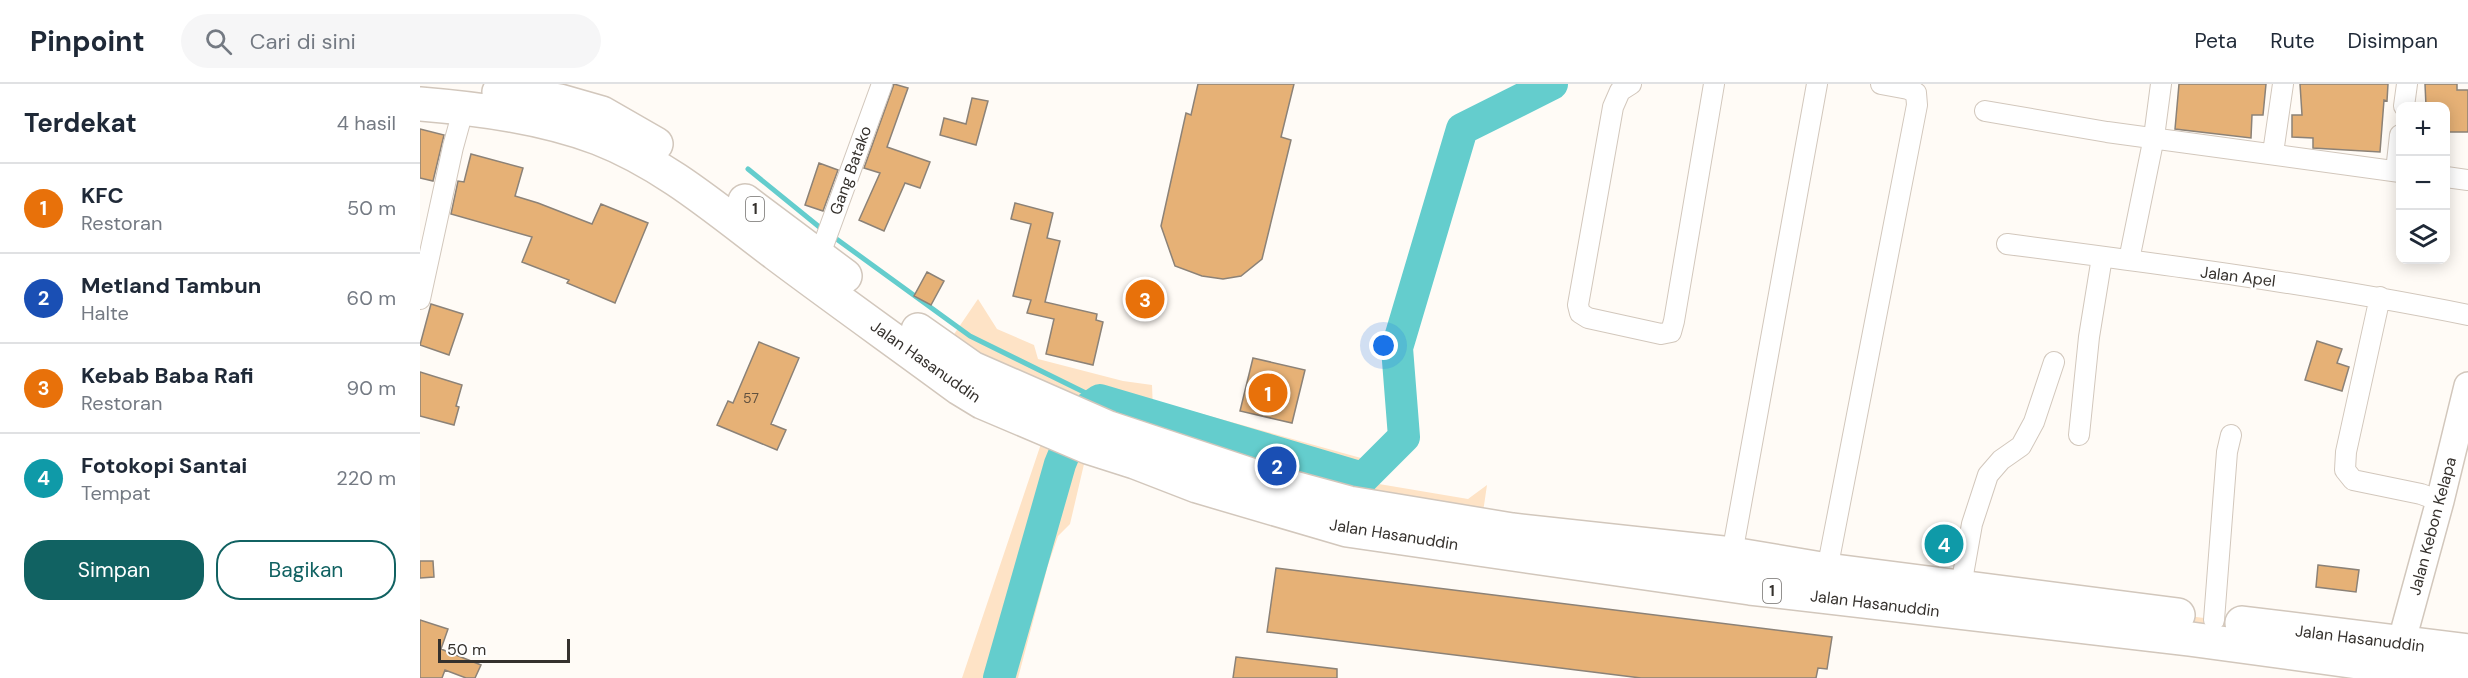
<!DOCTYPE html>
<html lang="id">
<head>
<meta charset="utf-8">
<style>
	:root { --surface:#fff; --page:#f6f6f7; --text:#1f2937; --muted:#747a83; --line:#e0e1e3; --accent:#116262 }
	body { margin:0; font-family:"DM Sans",sans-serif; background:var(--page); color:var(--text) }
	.controls { position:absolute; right:18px; top:18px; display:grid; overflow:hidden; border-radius:12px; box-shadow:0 3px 15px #0003 }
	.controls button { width:54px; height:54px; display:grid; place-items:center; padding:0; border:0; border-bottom:2px solid var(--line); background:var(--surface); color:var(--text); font:30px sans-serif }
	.scale { position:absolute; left:18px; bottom:15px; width:132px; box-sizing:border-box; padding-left:6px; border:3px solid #35312d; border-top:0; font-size:16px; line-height:21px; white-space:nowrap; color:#35312d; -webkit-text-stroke:4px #fff; paint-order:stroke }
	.you { position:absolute; left:964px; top:262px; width:21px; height:21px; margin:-15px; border:4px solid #fff; border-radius:50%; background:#1a73e8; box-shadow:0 0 0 9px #1a73e833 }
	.badge { display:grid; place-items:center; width:39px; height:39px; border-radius:50%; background:var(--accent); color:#fff; font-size:20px; font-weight:700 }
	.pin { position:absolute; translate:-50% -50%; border:3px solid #fff; box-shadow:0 2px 6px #0006 }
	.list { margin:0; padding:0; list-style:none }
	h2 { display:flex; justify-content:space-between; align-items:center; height:78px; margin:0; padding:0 24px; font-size:26px }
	h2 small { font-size:20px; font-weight:400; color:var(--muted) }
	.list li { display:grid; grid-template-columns:39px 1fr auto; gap:18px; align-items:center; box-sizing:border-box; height:90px; padding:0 24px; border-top:2px solid var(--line) }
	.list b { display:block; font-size:22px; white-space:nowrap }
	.list p { margin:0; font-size:20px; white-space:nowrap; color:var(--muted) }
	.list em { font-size:20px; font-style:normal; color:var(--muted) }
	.actions { display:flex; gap:12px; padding:18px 24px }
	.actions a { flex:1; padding:14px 0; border:2px solid var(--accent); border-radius:24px; text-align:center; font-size:21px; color:var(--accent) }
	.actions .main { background:var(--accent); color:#fff }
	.icon { flex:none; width:33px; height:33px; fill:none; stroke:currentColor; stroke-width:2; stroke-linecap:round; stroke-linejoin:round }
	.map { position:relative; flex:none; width:2048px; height:594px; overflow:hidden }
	header { display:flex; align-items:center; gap:36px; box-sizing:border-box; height:84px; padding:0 30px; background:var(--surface); border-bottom:2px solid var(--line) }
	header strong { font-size:28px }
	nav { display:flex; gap:33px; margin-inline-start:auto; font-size:21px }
	.search { width:420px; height:54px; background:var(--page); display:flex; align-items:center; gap:15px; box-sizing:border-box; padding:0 21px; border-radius:33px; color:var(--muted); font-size:22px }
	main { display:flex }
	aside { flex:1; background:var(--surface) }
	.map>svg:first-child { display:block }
	.green { fill:#fee3c6 }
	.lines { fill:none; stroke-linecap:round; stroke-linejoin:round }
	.stream { stroke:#64cdcd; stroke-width:5 }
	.river { stroke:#64cdcd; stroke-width:32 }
	.building { fill:#e6b176; stroke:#8c8277; stroke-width:1.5 }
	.street-casing { stroke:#d2c7bc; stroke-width:22 }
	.secondary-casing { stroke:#d2c7bc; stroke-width:30 }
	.highway-casing { stroke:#d2c7bc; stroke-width:36 }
	.street { stroke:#fff; stroke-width:20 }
	.secondary { stroke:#fff; stroke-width:27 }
	.highway { stroke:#fff; stroke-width:33 }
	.labels { text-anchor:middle; stroke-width:5; stroke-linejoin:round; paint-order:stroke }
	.number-label { font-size:14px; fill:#61513f }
	.shield { fill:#fff; stroke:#726f6c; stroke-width:1.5 }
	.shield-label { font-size:15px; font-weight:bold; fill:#35312d }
	.street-label { font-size:16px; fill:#35312d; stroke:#fff }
</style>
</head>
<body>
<header>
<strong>Pinpoint</strong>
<div class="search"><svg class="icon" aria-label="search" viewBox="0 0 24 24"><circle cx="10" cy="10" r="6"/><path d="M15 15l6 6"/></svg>Cari di sini</div>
<nav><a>Peta</a><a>Rute</a><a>Disimpan</a></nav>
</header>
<main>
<aside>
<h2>Terdekat<small>4 hasil</small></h2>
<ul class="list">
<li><span class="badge" style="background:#e8710a">1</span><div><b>KFC</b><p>Restoran</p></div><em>50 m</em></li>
<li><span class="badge" style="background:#1a4fb4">2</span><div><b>Metland Tambun</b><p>Halte</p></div><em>60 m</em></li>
<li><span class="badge" style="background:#e8710a">3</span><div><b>Kebab Baba Rafi</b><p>Restoran</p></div><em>90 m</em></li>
<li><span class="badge" style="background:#0f9aa8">4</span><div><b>Fotokopi Santai</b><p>Tempat</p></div><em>220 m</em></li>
</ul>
<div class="actions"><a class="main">Simpan</a><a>Bagikan</a></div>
</aside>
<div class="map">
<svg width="2048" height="594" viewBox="0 0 2048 594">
	<rect width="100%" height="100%" fill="#fffbf6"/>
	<!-- green -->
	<path class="green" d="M 558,215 L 577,245 L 614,261 L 618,275 L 703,297 L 732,301 L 733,326 L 723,355 L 524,265 Z
		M 768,326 L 959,379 L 959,400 L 1048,415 L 1067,401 L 1061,442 L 1312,470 L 1407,486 L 1957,556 L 1971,561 C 1977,571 1969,576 1961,581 L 1770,555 L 1330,504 L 927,446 L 777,402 L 746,389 L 760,356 Z
		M 626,345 L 668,363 L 650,440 L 638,452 L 628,481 L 598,594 L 542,594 Z"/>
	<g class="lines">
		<!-- stream -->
		<path class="stream" d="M 328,85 L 403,146
			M 411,151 L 550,252 L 680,316"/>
		<!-- river -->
		<path class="river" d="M 579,594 L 640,380 L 661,329 L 680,316 L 943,394 L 984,353 L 977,264 L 1042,45 L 1132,0"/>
	</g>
	<!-- building -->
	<path class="building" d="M 474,0 L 488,4 L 467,63 L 510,78 L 500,104 L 485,99 L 464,147 L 439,136 L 460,89 L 444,84 Z
		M 778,0 L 874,0 L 861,53 L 871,56 L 842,175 L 821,192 L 803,195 L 782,192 L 755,182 L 741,142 L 766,29 L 771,31 Z
		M 1759,0 L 1846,0 L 1843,31 L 1832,31 L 1831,54 L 1755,45 Z
		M 1880,0 L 1968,0 L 1967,17 L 1964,16 L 1960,68 L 1893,64 L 1893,54 L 1872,53 L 1872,31 L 1882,31 Z
		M 2005,0 L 2037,0 L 2037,6 L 2048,6 L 2048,48 L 2025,48 L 2025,22 L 2006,22 Z
		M 552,14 L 568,17 L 556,61 L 520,51 L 524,34 L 546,40 Z
		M 0,45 L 24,51 L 13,97 L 0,94 Z
		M 51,70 L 103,84 L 95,112 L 118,119 L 172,140 L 181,120 L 228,139 L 195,219 L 147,199 L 149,196 L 102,178 L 112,153 L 31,130 L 38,97 L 44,98 Z
		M 399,79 L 418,86 L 403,127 L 385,121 Z
		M 595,119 L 633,129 L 627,154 L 640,157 L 625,218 L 677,230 L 676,236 L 683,238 L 673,281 L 626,270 L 634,235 L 607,229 L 611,216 L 593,212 L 611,140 L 591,135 Z
		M 507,188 L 524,197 L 511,221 L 494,212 Z
		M 11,220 L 43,230 L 29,271 L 0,261 Z
		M 1897,257 L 1922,265 L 1917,279 L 1929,283 L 1922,307 L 1885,296 Z
		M 339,258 L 379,274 L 351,340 L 366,346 L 357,366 L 297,341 L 308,317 L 313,319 Z
		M 833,274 L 885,286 L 872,339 L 820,327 Z
		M 0,288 L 42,301 L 36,322 L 39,323 L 34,341 L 0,332 Z
		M 1513,445 L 1537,445 L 1533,477 L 1512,476 Z
		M 0,477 L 13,477 L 14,493 L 0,494 Z
		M 1898,481 L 1939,486 L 1936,508 L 1896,503 Z
		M 856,484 L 1412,553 L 1407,585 L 1398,584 L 1396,594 L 1221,594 L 847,548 Z
		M 0,536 L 28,545 L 21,565 L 61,581 L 55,594 L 46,594 L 25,586 L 22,594 L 0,594 Z
		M 816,573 L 917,585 L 917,594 L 813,594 Z"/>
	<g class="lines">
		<defs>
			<path id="street" d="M 1211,0 L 1200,7 L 1193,23 L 1158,221 L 1160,229 L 1168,234 L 1241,250 L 1251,248 L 1254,237 L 1294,0
				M 1984,22 L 1987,0
				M 1565,27 L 1687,48 L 1980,88
				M 1853,69 L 1863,0
				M 1976,87 L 1980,51
				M 2026,93 L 2048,96
				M 1587,160 C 1741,180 1895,200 2048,231
				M 399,173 L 462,0
				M 1709,176 L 1734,53 L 1741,0
				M 1960,213 L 1926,368 L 1925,386 L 1933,396 L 2001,410 L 2020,417
				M 0,215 L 33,63 L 44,23
				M 1659,351 L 1669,253 L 1682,173
				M 1312,470 L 1397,0
				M 1407,486 L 1497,21 L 1496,9 L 1488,5 L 1461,0
				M 1541,502 L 1552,440 L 1568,391 L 1581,376 L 1601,362 L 1614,338 L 1634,278
				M 1794,536 L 1807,368 L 1811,351"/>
			<path id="secondary" d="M 1976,578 L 2020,417 L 2048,302"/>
			<path id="highway" d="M 79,8 L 140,17 L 182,29 L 236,60
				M 0,20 C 60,25 122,33 178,54 C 245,80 299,127 356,170 C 416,215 478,259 539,304 L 562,318 L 668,363 L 715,378 L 777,402 L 927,446 L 1330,504 L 1770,555 L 2048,593
				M 325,117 L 425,192
				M 498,246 L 552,284 L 689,344 L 855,399 L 929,419 L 1092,446 L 1312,470 L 1407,486 L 1758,531
				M 1822,539 L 2048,567"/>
		</defs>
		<!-- street casing -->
		<use href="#street" class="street-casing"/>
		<!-- secondary casing -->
		<use href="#secondary" class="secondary-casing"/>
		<!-- highway casing -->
		<use href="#highway" class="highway-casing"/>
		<!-- street -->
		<use href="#street" class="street"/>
		<!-- secondary -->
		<use href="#secondary" class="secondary"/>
		<!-- highway -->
		<use href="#highway" class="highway"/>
	</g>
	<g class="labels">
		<!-- number labels -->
		<g class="number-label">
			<text x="331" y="319">57</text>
		</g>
		<!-- shield labels -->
		<g class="shield">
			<rect x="326" y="113" width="18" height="24" rx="4.5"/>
			<rect x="1343" y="495" width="18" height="24" rx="4.5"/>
		</g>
		<g class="shield-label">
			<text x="335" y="130">1</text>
			<text x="1352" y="512">1</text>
		</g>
		<!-- street labels -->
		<g class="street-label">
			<text transform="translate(430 86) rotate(-70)" y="6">Gang Batako</text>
			<text transform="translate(1818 192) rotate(7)" y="6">Jalan Apel</text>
			<text transform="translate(506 277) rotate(35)" y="6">Jalan Hasanuddin</text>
			<text transform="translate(2012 442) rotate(-75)" y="6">Jalan Kebon Kelapa</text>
			<text transform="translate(974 450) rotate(9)" y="6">Jalan Hasanuddin</text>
			<text transform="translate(1455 519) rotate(7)" y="6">Jalan Hasanuddin</text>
			<text transform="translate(1940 554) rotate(7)" y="6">Jalan Hasanuddin</text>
		</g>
	</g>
</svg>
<div class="controls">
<button>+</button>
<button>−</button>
<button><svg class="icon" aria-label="layers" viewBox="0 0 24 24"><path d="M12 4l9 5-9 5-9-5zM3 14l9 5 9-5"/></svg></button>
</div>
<div class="scale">50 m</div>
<div class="you"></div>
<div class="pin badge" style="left:848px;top:309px;background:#e8710a">1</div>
<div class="pin badge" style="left:857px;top:382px;background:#1a4fb4">2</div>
<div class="pin badge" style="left:725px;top:215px;background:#e8710a">3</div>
<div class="pin badge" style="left:1524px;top:460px;background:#0f9aa8">4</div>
</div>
</main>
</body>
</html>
